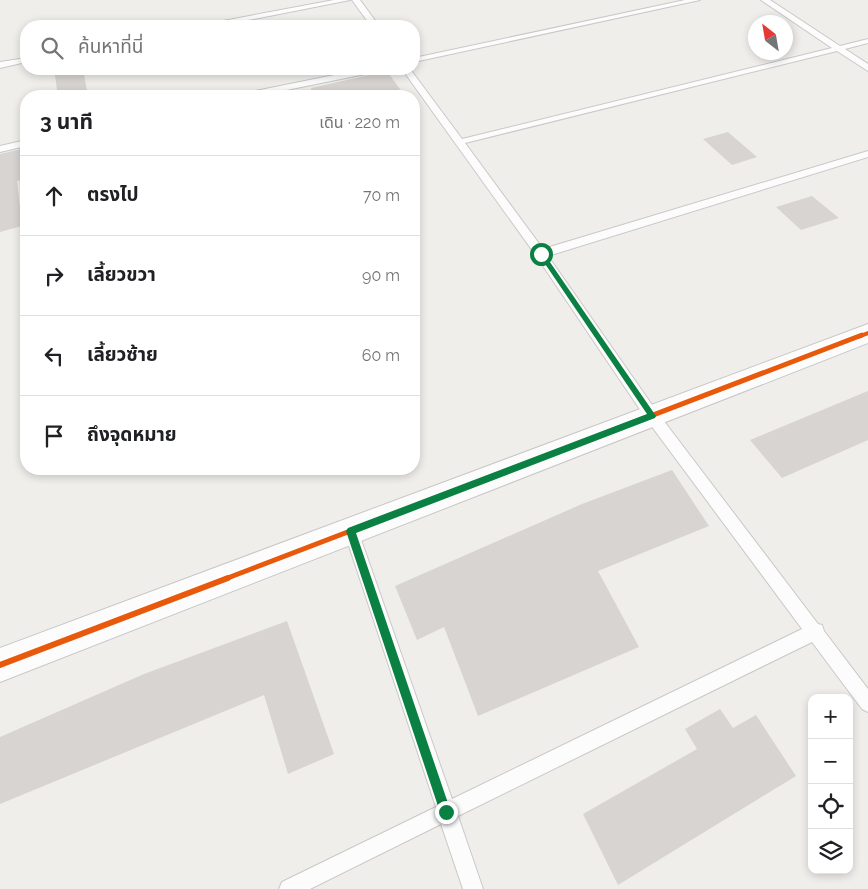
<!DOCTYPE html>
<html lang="th">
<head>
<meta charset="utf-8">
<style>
	:root { --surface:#fff; --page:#f2f2f2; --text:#202124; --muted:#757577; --line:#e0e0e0 }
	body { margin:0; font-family:Raleway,"Noto Sans Thai",sans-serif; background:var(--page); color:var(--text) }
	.controls { position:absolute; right:15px; bottom:15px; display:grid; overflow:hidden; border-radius:10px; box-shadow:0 2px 8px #0003 }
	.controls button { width:45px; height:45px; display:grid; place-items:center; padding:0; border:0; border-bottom:1px solid var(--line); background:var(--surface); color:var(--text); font:25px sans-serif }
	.compass { position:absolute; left:748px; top:15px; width:45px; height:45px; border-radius:50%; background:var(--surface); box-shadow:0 2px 8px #0003; rotate:329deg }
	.stop { position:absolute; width:15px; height:15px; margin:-11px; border:4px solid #0b8043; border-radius:50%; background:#fff }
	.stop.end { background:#0b8043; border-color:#fff; box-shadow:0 1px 5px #0008 }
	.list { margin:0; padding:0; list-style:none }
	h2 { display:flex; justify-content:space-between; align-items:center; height:65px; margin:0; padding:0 20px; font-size:21px }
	h2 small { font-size:16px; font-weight:400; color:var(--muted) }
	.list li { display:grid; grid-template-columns:32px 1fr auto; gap:15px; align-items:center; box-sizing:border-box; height:80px; padding:0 20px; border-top:1px solid var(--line) }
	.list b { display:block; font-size:19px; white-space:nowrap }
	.list em { font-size:16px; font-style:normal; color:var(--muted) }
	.icon { flex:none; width:28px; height:28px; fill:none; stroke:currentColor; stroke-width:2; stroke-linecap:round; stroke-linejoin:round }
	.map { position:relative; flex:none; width:868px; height:889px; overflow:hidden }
	.search { position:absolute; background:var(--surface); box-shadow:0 2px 8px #0003; left:20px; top:20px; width:400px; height:55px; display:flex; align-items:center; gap:12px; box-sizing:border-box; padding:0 18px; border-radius:20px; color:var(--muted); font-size:19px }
	.panel { position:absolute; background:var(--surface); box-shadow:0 2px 8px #0003; left:20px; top:90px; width:400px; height:385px; border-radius:20px }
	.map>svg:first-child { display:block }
	.building { fill:#d7d4d2 }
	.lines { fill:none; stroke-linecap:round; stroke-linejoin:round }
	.service-casing { stroke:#c9c8c7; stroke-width:2 }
	.minor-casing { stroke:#c9c8c7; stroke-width:2 }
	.service { fill:#fdfcfc; fill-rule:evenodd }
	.minor { fill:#fdfcfc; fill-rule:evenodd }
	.cycleway-far2-casing { stroke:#fff; stroke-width:6 }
	.cycleway-far1-casing { stroke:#fff; stroke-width:8 }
	.cycleway-casing { stroke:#fff; stroke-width:9 }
	.cycleway-far2 { stroke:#e8590c; stroke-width:4 }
	.cycleway-far1 { stroke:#e8590c; stroke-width:5 }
	.cycleway { stroke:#e8590c; stroke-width:6 }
	.route { fill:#0b8043 }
</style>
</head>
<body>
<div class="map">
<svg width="868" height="889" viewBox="0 0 868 889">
	<rect width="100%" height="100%" fill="#f0eeeb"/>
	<!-- building -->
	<path class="building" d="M 54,69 L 83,69 L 88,96 L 58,96 Z
		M 387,71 L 402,92 L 382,96 L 312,96 L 311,88 Z
		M 728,132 L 757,157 L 732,165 L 703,139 Z
		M 26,148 L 26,179 L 17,181 L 22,226 L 0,232 L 0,154 Z
		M 812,196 L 839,218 L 801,230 L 776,207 Z
		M 868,391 L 868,440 L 782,478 L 750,440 Z
		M 672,470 L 709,526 L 598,571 L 639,647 L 478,716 L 444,627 L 417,640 L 395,586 L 582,504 Z
		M 287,621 L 334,754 L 288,774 L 264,695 L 0,804 L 0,737 L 144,674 Z
		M 720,709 L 733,728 L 756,715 L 796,776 L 618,885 L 583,814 L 697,749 L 685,729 Z"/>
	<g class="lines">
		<defs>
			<path id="service" d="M 334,0 L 350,0 L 218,26 L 203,26 L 207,24 Z
				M 352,0 L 360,0 L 379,26 L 371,26 Z
				M 685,0 L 700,0 L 414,62 L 414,58 Z
				M 761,0 L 770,0 L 840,46 L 868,39 L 868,43 L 845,49 L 868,64 L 868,71 L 837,51 L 465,143 L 543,249 L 868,151 L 868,157 L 548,256 L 657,412 L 818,624 L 822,625 L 824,631 L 868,689 L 868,712 L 862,709 L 812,642 L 458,816 L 483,889 L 463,889 L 441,824 L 310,889 L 279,889 L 282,882 L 436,807 L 344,531 L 346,526 L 351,524 L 356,526 L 358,531 L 452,799 L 802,629 L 647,420 L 537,257 L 402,69 L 410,69 L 462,139 L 832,48 Z
				M 26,58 L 26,62 L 0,68 L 0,62 Z
				M 364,69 L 379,69 L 375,72 L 257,96 L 242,96 L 246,93 Z
				M 26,140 L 26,146 L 0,152 L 0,146 Z"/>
			<path id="minor" d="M 868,324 L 868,343 L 0,682 L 0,648 Z"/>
		</defs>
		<!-- service casing -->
		<use href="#service" class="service-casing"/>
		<!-- minor casing -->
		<use href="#minor" class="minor-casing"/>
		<!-- service -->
		<use href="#service" class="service"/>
		<!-- minor -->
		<use href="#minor" class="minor"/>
		<defs>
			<path id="cycleway-far2" d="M 858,337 L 868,333"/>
			<path id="cycleway-far1" d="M 225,579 L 862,335"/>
			<path id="cycleway" d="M 0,665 L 228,578"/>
		</defs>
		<!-- cycleway-far2 casing -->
		<use href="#cycleway-far2" class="cycleway-far2-casing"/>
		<!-- cycleway-far1 casing -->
		<use href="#cycleway-far1" class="cycleway-far1-casing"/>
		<!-- cycleway casing -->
		<use href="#cycleway" class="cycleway-casing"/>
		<!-- cycleway-far2 -->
		<use href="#cycleway-far2" class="cycleway-far2"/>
		<!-- cycleway-far1 -->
		<use href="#cycleway-far1" class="cycleway-far1"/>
		<!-- cycleway -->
		<use href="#cycleway" class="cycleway"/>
	</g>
	<!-- route -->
	<path class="route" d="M 539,252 L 543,252 L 656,416 L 655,418 L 356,533 L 451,812 L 450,816 L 446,818 L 442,816 L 440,812 L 346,531 L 348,528 L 647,414 L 539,255 Z"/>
</svg>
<div class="controls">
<button>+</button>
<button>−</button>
<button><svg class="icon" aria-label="locate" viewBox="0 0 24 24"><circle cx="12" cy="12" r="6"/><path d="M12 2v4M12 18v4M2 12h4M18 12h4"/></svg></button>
<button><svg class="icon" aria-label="layers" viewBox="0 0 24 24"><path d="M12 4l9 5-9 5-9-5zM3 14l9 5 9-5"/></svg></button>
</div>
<svg class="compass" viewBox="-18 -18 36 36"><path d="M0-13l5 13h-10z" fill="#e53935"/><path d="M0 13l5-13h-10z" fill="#757577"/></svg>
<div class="stop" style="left:541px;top:254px"></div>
<div class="stop end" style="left:446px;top:812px"></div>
<div class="search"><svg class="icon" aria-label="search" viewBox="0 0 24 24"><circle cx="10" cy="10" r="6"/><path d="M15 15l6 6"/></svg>ค้นหาที่นี่</div>
<section class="panel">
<h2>3 นาที<small>เดิน · 220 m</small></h2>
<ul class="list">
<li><svg class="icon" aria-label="ahead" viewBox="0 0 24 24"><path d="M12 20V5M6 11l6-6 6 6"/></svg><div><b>ตรงไป</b></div><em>70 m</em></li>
<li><svg class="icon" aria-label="right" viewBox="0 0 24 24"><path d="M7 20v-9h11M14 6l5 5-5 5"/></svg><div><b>เลี้ยวขวา</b></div><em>90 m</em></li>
<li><svg class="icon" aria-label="left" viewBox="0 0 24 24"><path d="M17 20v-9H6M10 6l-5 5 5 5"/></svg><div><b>เลี้ยวซ้าย</b></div><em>60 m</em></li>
<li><svg class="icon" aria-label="arrive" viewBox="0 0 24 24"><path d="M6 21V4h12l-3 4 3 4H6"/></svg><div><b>ถึงจุดหมาย</b></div></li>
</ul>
</section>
</div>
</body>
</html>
